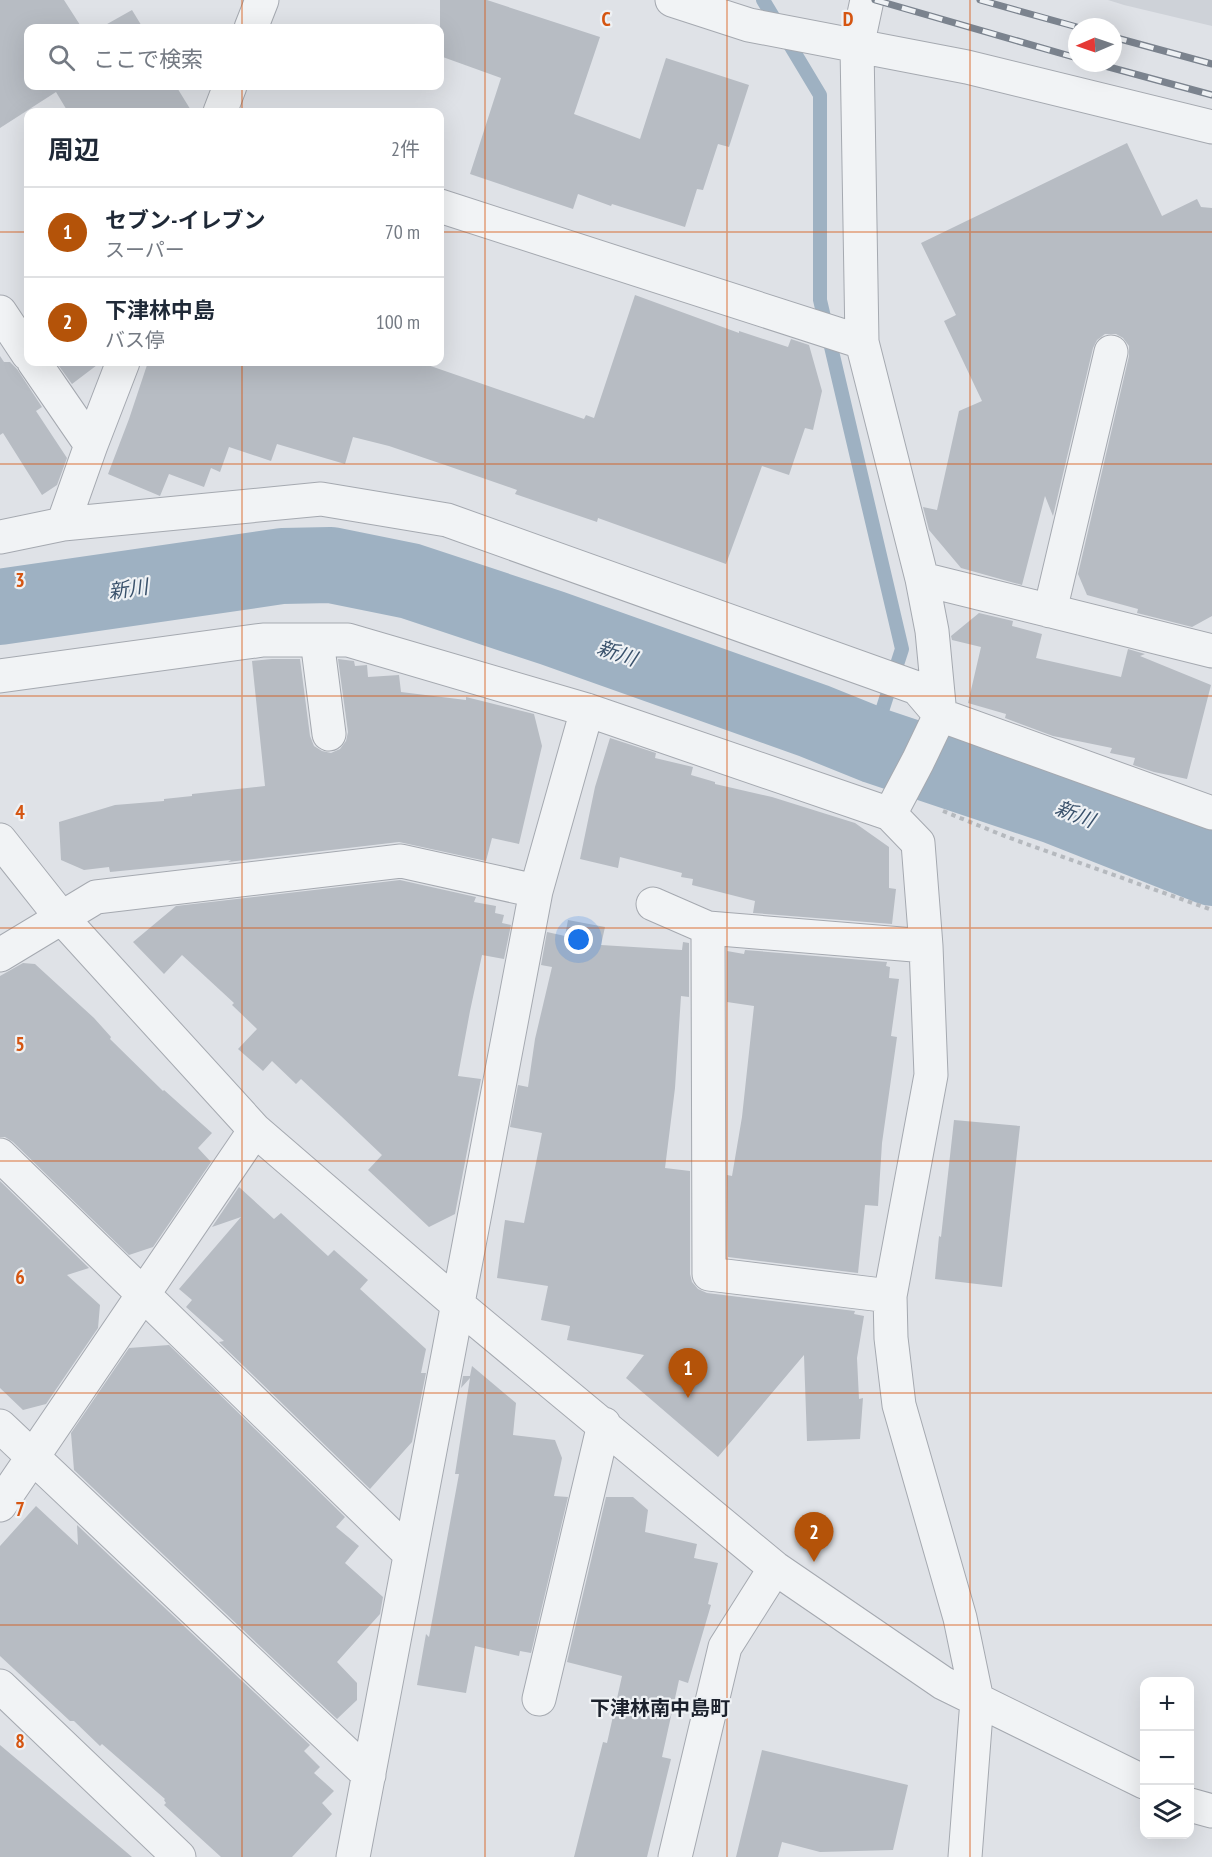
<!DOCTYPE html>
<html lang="ja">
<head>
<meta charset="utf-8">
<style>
	:root { --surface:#fff; --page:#f2f2f3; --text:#1f2937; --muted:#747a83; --line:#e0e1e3; --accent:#b45309 }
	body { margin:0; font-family:"PT Sans Narrow","Noto Sans JP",sans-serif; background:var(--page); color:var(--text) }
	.controls { position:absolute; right:18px; bottom:18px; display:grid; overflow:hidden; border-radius:12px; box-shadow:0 6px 24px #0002 }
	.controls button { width:54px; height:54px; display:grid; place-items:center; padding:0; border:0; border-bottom:2px solid var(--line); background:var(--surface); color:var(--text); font:30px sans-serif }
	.compass { position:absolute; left:1068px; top:18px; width:54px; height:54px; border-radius:50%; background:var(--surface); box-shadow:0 6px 24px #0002; rotate:268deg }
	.you { position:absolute; left:579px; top:940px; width:21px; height:21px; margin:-15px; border:4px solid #fff; border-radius:50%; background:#1a73e8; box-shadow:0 0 0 9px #1a73e833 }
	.badge { display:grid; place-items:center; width:39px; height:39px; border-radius:50%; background:var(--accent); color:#fff; font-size:20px; font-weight:700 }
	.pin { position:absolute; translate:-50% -50px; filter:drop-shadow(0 2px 3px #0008) }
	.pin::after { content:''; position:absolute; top:32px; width:21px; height:18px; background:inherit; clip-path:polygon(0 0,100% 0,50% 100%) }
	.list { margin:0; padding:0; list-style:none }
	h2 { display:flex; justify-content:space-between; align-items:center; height:78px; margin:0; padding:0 24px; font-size:26px }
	h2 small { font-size:20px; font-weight:400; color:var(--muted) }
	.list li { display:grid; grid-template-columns:39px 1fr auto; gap:18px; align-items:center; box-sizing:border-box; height:90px; padding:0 24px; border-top:2px solid var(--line) }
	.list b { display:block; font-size:22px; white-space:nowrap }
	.list p { margin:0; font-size:20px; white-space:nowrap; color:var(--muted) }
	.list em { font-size:20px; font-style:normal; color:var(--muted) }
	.icon { flex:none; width:33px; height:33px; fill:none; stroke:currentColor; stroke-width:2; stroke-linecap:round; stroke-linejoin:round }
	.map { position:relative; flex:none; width:1212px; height:1857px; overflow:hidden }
	.search { position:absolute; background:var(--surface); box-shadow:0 6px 24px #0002; left:24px; top:24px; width:420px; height:66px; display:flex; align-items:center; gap:15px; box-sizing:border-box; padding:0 21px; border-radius:12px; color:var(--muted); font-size:22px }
	.panel { position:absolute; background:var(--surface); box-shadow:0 6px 24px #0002; left:24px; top:108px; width:420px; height:258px; border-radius:12px }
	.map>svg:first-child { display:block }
	.built { fill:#ced2d8 }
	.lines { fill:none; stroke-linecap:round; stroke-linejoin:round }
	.stream { stroke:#9eb1c2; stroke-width:14 }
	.river { stroke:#9eb1c2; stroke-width:76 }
	.building { fill:#b7bcc3 }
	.minor-casing { stroke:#a5a9b0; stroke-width:35 }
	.path { stroke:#b5b9be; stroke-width:4; stroke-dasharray:4.5 4.5; stroke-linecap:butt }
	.minor { stroke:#f1f3f5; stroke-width:33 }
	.rail-casing { stroke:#7b838e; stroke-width:7 }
	.rail { stroke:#eef1f4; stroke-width:4.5; stroke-dasharray:14; stroke-linecap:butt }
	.grid { fill:none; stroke:#d55511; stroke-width:1.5; stroke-opacity:0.55 }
	.labels { text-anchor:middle; stroke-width:4.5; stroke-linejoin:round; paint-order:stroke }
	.water-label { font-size:20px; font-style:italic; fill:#39516b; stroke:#eef1f4 }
	.neighbourhood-label { font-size:20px; font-weight:bold; fill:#1c222d; stroke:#eef1f4 }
	.grid-label { font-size:20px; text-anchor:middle; font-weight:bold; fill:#d55511; stroke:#eef1f4; stroke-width:4.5; stroke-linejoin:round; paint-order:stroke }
</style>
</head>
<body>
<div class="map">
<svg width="1212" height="1857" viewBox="0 0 1212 1857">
	<rect width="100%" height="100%" fill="#dfe2e7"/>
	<!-- built -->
	<path class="built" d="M 1108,0 L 1212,0 L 1212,26 L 1124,5 Z"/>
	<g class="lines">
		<!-- stream -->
		<path class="stream" d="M 763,0 L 820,95 L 820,300 L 902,649 L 882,711 L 867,742"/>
		<!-- river -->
		<path class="river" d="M 0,607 L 282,566 L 331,565 L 410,581 L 552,628 L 814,721 L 876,746 L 1055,806 L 1212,868"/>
	</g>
	<!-- building -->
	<path class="building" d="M 0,0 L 64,0 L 82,28 L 28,28 L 28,86 L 176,86 L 192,112 L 68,112 L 56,92 L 0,128 Z
		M 440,0 L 487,0 L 600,37 L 574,114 L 640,139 L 666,58 L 749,85 L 729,147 L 718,144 L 703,190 L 697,189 L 685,227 L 612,204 L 611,206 L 578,194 L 573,209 L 470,174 L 501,78 L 440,56 Z
		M 132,10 L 143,28 L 100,28 Z
		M 1127,143 L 1162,216 L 1197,199 L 1201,207 L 1212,208 L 1212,616 L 1192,627 L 1137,613 L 1138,609 L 1087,595 L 1078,574 L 1129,356 L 1129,346 L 1123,338 L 1116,334 L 1105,334 L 1097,340 L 1093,348 L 1053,516 L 1045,496 L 1022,585 L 961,568 L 929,530 L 923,507 L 937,510 L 959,411 L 982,401 L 944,321 L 956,315 L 921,243 Z
		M 635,295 L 739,333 L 739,331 L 788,347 L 791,339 L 809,345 L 822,391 L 813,430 L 805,428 L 789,475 L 762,466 L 726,564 L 598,518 L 597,522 L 515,494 L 517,490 L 448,466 L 389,446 L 353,437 L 345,464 L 277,444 L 271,461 L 229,447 L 220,472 L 211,468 L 204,487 L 169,474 L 160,496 L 108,474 L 129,419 L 148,362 L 419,362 L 584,419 L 586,415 L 594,418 Z
		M 0,356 L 4,362 L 10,362 L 17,369 L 42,407 L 36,411 L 67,458 L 57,485 L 42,495 L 3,433 L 0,435 Z
		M 56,362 L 101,362 L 72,384 Z
		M 979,613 L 1013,621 L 1012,626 L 1042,634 L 1036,658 L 1121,677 L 1128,649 L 1145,654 L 1140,656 L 1211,685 L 1187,779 L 1154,772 L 1133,765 L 1135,758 L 1110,753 L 1112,748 L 1053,736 L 1005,718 L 1006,714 L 968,703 L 981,647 L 952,640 L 951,636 Z
		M 272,659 L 300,659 L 310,736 L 314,746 L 322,751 L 331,753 L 340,749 L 346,741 L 348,732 L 338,659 L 354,661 L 355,666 L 367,665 L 368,677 L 399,675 L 401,692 L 466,700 L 466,697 L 534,714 L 542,746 L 519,844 L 492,838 L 486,861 L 399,842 L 228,862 L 231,860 L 110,872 L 109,867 L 84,870 L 61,860 L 59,822 L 115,805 L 164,801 L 164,799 L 192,796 L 192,794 L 265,786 L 252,661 Z
		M 610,738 L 656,753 L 655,758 L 693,767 L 691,775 L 715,782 L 715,784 L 772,797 L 855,823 L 889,847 L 889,888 L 896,889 L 892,924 L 753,913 L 755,901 L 692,885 L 693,879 L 681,877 L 682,873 L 620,857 L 618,868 L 580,859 L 595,787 Z
		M 400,880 L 476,897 L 474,902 L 496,906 L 495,913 L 504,915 L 502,923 L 511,925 L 504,959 L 482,955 L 470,1011 L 458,1076 L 481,1079 L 455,1214 L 429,1227 L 368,1170 L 382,1155 L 341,1116 L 301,1079 L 296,1084 L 272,1061 L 263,1071 L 238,1049 L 257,1029 L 232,1005 L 234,1003 L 182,955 L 164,974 L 133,942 L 176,906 Z
		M 568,920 L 605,927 L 601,945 L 682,950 L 683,942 L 689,943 L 689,997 L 681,996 L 675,1088 L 665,1168 L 690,1171 L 690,1274 L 692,1282 L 698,1289 L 707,1293 L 855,1311 L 854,1314 L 864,1316 L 857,1358 L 859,1399 L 863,1398 L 860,1439 L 807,1441 L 804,1355 L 718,1457 L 626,1378 L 644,1355 L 567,1340 L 570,1326 L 541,1320 L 548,1286 L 497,1278 L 505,1220 L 524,1223 L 542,1133 L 510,1127 L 518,1085 L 528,1087 L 535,1039 L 552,967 L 541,965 L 547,932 L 565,936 Z
		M 745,950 L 887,962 L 886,966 L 890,967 L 889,978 L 899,979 L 891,1036 L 897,1037 L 882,1143 L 878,1206 L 865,1205 L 858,1273 L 728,1257 L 727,1175 L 732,1176 L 742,1117 L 754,1006 L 727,1002 L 727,951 L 744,954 Z
		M 23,963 L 35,964 L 94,1018 L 111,1037 L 110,1039 L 163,1091 L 164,1090 L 212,1133 L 198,1148 L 211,1162 L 153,1247 L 129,1255 L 13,1142 L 5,1137 L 0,1137 L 0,976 Z
		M 954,1120 L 1020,1126 L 1002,1287 L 935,1279 L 939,1236 L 941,1237 Z
		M 0,1181 L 89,1268 L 67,1275 L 100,1305 L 98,1328 L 46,1404 L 23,1410 L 0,1388 Z
		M 239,1187 L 274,1219 L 281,1213 L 328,1256 L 334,1250 L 368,1280 L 360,1289 L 426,1349 L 421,1373 L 426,1373 L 412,1442 L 370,1489 L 219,1342 L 224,1341 L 186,1307 L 192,1300 L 179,1289 L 241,1217 L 212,1227 Z
		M 169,1345 L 345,1517 L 336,1527 L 359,1546 L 345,1563 L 383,1597 L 380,1614 L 337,1662 L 357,1683 L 357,1700 L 337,1719 L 74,1470 L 71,1433 L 129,1348 Z
		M 472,1366 L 516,1403 L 513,1435 L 555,1440 L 562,1458 L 554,1496 L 568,1497 L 531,1653 L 520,1651 L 519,1656 L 475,1646 L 466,1693 L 417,1685 L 426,1634 L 429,1637 L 459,1474 L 455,1474 L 470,1378 L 461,1388 L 463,1376 L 470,1376 Z
		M 606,1497 L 633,1497 L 648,1510 L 645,1532 L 697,1544 L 694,1558 L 718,1563 L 708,1604 L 711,1605 L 688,1683 L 679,1680 L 662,1757 L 671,1759 L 647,1857 L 574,1857 L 603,1742 L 607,1743 L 622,1676 L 567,1662 Z
		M 36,1506 L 78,1545 L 77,1525 L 310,1745 L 304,1751 L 320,1767 L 314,1773 L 334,1791 L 322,1803 L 332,1814 L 292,1857 L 221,1857 L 164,1805 L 166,1803 L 164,1800 L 165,1799 L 102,1744 L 100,1746 L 74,1721 L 70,1721 L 0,1656 L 0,1546 Z
		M 0,1745 L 45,1783 L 132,1857 L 0,1857 Z
		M 762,1750 L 908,1785 L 893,1850 L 820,1852 L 782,1842 L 778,1857 L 736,1857 Z"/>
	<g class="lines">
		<defs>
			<path id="minor" d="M 672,0 L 749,25 L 967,67 L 1212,127
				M 867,0 L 857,47 L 862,342 L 922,579 L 932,631 L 940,715 L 918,761 L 890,814
				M 251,28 L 262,0
				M 220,112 L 230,86
				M 440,206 L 862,342
				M 0,312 L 28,354
				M 34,362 L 91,445
				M 63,524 L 91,445 L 123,362
				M 0,537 L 63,524 L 321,499 L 447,520 L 917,688 L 940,715 L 1212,813
				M 922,579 L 1212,651
				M 1050,611 L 1111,352
				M 317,640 L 329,734
				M 0,676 L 263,640 L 348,640 L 587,710 L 890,814 L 918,843 L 926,946 L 931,1075 L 890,1296 L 891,1338 L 899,1405 L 960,1618 L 977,1700 L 965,1857
				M 0,840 L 61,917 L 255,1130 L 458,1305 L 775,1568 L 943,1683 L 1144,1782
				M 653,904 L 708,928
				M 0,955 L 96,897 L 401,861 L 536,891
				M 0,1155 L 410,1554
				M 890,1296 L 709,1274 L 708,928 L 926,946
				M 0,1426 L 369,1775
				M 0,1505 L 255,1130
				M 0,1686 L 179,1857
				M 539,1699 L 604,1424
				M 1190,1805 L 1212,1811
				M 353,1857 L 536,891 L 587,710
				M 675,1857 L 725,1647 L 775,1568"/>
		</defs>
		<!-- minor casing -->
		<use href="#minor" class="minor-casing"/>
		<!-- path -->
		<path class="path" d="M 943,811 L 1007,837 L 1212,910"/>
		<!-- minor -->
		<use href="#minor" class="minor"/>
		<defs>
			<path id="rail" d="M 875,0 L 1077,58
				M 980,0 L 1077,27
				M 1113,37 L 1212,64
				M 1094,63 L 1212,95"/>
		</defs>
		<!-- rail casing -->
		<use href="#rail" class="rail-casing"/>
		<!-- rail -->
		<use href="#rail" class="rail"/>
	</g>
	<!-- grid -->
	<path class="grid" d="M 242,0 L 242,28M 485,0 L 485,1857M 727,0 L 727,1857M 970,0 L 970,1857M 242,86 L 242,112M 0,232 L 28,232M 440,232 L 1212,232M 242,362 L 242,1857M 0,464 L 1212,464M 0,696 L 1212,696M 0,928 L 1212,928M 0,1161 L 1212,1161M 0,1393 L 1212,1393M 0,1625 L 1212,1625"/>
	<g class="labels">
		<!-- water labels -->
		<g class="water-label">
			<text transform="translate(128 589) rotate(-8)" y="7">新川</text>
			<text transform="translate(617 653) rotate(19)" y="7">新川</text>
			<text transform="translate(1075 814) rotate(21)" y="7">新川</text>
		</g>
		<!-- neighbourhood labels -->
		<g class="neighbourhood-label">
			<text x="660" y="1715">下津林南中島町</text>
		</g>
	</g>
	<g class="grid-label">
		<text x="606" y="26">C</text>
		<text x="848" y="26">D</text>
		<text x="20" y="587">3</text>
		<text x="20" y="819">4</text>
		<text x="20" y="1051">5</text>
		<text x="20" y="1284">6</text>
		<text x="20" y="1516">7</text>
		<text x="20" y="1748">8</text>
	</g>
</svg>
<div class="controls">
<button>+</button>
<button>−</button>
<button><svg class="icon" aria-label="layers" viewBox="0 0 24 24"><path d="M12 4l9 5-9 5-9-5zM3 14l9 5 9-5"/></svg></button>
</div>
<svg class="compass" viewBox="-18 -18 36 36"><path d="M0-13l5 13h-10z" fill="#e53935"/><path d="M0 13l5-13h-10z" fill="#747a83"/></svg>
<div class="you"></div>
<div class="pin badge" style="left:688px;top:1398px">1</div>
<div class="pin badge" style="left:814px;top:1562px">2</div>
<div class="search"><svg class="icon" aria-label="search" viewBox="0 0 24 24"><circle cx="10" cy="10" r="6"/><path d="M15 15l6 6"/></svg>ここで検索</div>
<section class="panel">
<h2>周辺<small>2件</small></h2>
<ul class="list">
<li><span class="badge">1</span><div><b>セブン-イレブン</b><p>スーパー</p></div><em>70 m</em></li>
<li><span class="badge">2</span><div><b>下津林中島</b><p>バス停</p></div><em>100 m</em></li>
</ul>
</section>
</div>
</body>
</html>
